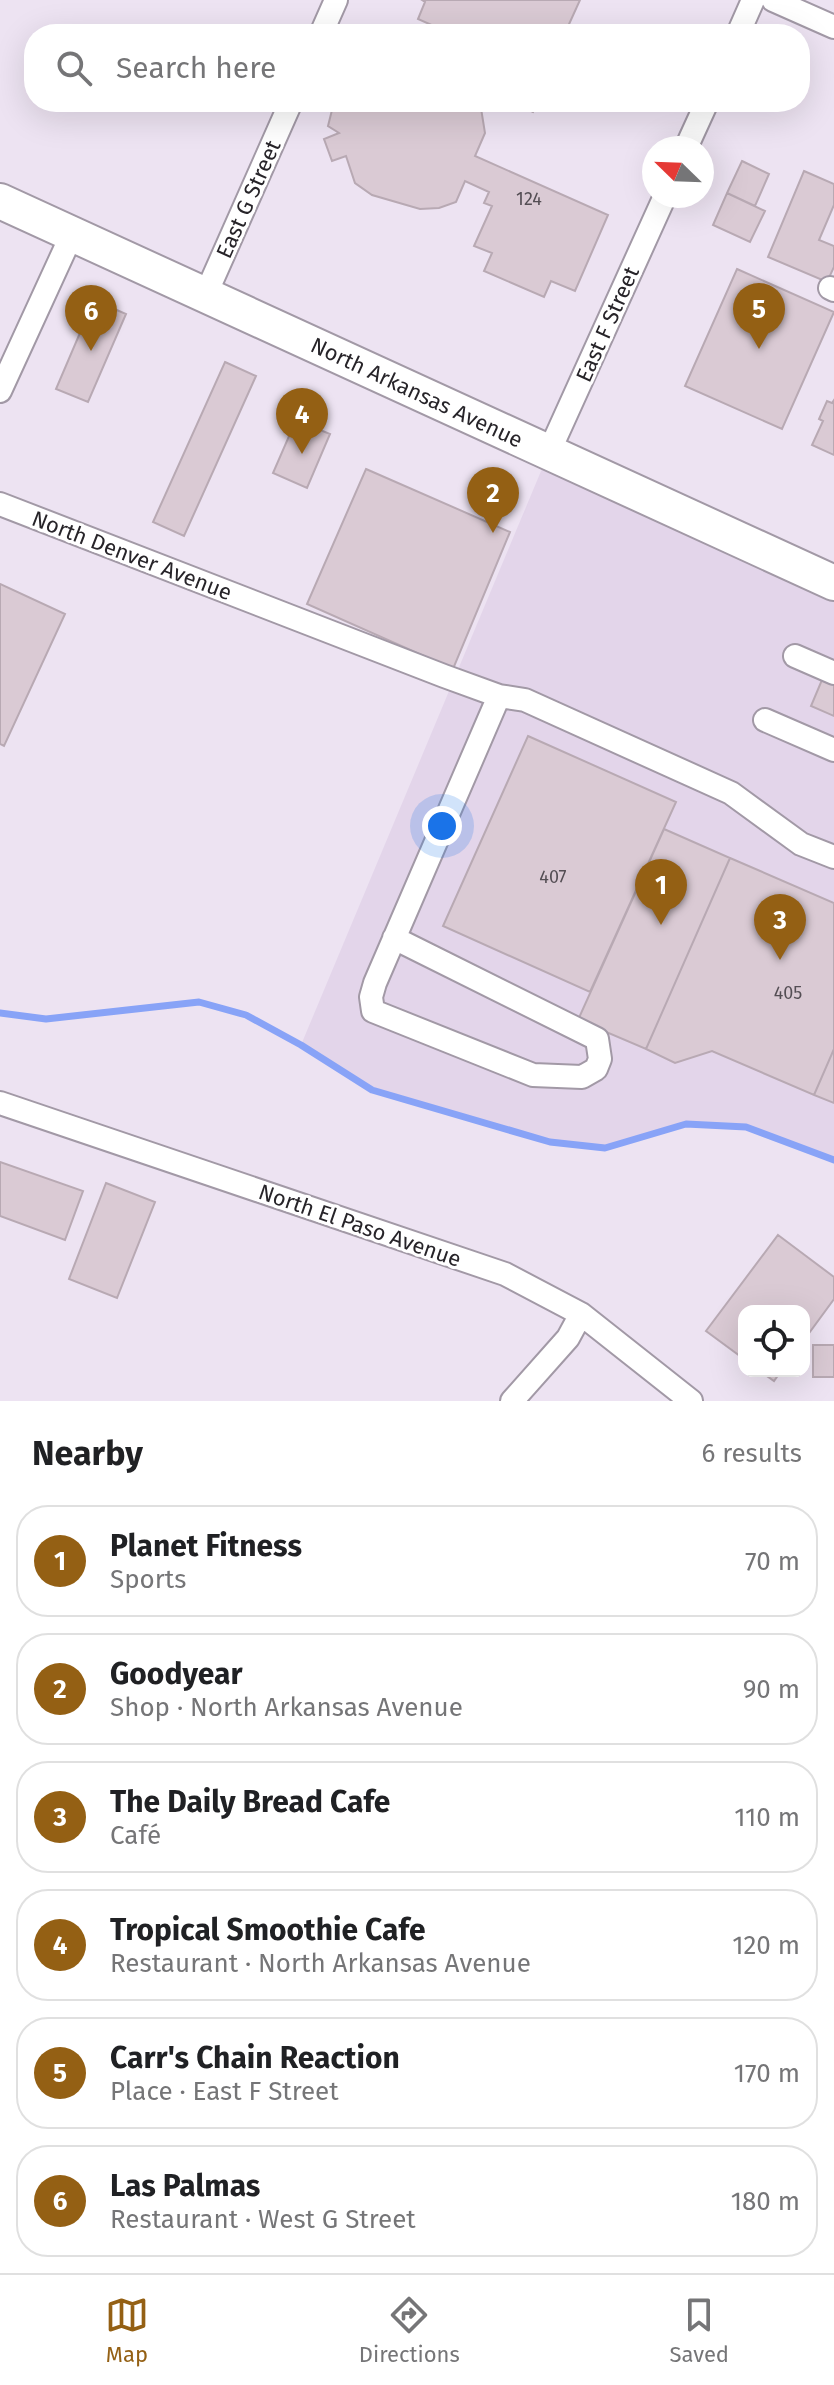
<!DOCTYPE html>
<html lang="en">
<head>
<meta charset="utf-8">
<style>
	:root { --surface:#fff; --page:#f2f2f2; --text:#202124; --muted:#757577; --line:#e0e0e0; --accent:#946014 }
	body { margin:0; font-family:"Fira Sans",sans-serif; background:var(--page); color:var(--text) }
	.controls { position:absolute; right:24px; bottom:24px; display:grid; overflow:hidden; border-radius:16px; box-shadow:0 8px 32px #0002 }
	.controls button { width:72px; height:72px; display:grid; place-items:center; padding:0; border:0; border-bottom:2px solid var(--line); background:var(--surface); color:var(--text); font:40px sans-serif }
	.compass { position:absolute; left:642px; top:136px; width:72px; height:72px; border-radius:50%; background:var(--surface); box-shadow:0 8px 32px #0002; rotate:293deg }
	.you { position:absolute; left:442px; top:826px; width:28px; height:28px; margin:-20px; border:6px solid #fff; border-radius:50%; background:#1a73e8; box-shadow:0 0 0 12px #1a73e833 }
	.badge { display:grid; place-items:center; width:52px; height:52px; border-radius:50%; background:var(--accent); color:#fff; font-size:26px; font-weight:700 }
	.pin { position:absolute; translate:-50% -66px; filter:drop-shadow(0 2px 4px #0008) }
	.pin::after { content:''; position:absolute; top:42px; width:28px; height:24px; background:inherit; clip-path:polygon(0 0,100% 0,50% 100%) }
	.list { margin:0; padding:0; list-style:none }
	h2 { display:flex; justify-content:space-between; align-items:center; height:104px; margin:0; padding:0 32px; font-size:34px }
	h2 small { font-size:26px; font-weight:400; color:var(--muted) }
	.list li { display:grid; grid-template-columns:52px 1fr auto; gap:24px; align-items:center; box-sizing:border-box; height:112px; margin:0 16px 16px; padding:0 16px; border:2px solid var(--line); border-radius:32px }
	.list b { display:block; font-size:30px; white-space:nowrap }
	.list p { margin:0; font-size:26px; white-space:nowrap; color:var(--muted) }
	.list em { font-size:26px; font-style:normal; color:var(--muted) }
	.icon { flex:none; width:44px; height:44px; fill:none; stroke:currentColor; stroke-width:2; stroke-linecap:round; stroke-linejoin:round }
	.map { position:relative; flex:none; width:834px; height:1401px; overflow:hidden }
	.search { position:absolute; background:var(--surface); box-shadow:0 8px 32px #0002; left:24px; right:24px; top:24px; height:88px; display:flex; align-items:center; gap:20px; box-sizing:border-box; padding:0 28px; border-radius:32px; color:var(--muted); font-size:30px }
	.sheet { height:872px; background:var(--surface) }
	nav { display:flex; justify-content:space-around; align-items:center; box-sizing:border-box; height:112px; border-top:2px solid var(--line); background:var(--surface); font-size:22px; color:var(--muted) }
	nav a { display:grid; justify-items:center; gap:4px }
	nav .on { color:var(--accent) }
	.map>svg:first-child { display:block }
	.built { fill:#e3d5ea }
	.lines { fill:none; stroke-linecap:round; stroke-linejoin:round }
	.stream { stroke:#88a3f7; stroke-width:7 }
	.building { fill:#dacad4; stroke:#b8a9b3; stroke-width:2 }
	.minor-casing { stroke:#a299a6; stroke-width:26 }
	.highway-casing { stroke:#a299a6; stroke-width:38 }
	.minor { stroke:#fff; stroke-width:22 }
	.highway { stroke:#fff; stroke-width:34 }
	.labels { text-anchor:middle; stroke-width:6; stroke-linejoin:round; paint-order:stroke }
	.number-label { font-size:18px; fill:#544e54 }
	.street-label { font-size:22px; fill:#272429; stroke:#fff }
</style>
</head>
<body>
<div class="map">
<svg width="834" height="1401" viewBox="0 0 834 1401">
	<rect width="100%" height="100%" fill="#ede3f2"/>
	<!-- built -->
	<path class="built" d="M 549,452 L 834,581 L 834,1160 L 746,1127 L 686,1124 L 605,1148 L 550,1142 L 372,1090 L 301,1045 Z"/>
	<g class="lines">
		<!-- stream -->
		<path class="stream" d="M 0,1013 L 46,1019 L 199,1002 L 246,1015 L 301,1045 L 372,1090 L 550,1142 L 605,1148 L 686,1124 L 746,1127 L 834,1160"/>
	</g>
	<!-- building -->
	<path class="building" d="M 422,0 L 580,0 L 565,33 L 568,34 L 442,34 L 443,30 L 418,19 L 425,2 Z
		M 334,102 L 480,102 L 485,133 L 475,156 L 608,215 L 575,291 L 551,281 L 544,297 L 484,271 L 492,253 L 474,246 L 492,206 L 484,203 L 489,192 L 465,181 L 456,202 L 439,208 L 420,209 L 372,195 L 355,183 L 346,156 L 332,161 L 324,139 L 339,133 L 328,126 Z
		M 511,102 L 538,102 L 533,112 Z
		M 742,161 L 769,174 L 755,206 L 727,193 Z
		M 804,171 L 834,184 L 834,205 L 819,240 L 834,246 L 834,267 L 827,282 L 768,257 Z
		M 727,193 L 765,211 L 750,242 L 713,225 Z
		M 737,269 L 834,312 L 782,429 L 685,386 Z
		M 94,300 L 126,314 L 88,402 L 56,389 Z
		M 225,362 L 256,376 L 184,536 L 153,522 Z
		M 834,400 L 834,455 L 812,445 L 823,421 L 819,419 L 827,401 L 832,403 Z
		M 296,420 L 330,434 L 307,488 L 273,473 Z
		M 366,469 L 510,532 L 453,669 L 307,604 Z
		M 0,584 L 65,614 L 4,746 L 0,744 Z
		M 824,675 L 834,680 L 834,716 L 811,706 Z
		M 528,736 L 676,802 L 590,992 L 443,926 Z
		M 664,829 L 730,858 L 646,1049 L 578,1020 Z
		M 730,858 L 834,903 L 834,1049 L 814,1095 L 712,1051 L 675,1063 L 646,1049 Z
		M 834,1049 L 834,1103 L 814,1095 Z
		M 0,1162 L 83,1191 L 65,1240 L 0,1216 Z
		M 106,1183 L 155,1202 L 117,1298 L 69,1279 Z
		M 778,1235 L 834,1277 L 834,1299 L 804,1340 L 804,1311 L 744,1311 L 744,1359 L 706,1331 Z
		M 813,1345 L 834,1345 L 834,1377 L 813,1377 Z
		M 760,1371 L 781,1371 L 774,1381 Z"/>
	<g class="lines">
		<defs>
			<path id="minor" d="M 773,0 L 834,27
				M 321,34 L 336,0
				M 738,34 L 753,0
				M 686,148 L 707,102
				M 830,288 L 834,290
				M 205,296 L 291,102
				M 0,391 L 72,234
				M 549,452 L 665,196
				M 0,504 L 444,676 L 499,696 L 525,700 L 731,793 L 801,844 L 834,857
				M 795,656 L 834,673
				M 765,720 L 834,750
				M 394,938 L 597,1039 L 600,1059 L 596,1069 L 582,1077 L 533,1075 L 373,1011 L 371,997 L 375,983 L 499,696
				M 0,1103 L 505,1274 L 581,1314 L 691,1401
				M 512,1401 L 568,1338 L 581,1314"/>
			<path id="highway" d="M 0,201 L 834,583"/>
		</defs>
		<!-- minor casing -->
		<use href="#minor" class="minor-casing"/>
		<!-- highway casing -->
		<use href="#highway" class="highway-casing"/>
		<!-- minor -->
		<use href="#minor" class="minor"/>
		<!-- highway -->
		<use href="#highway" class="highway"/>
	</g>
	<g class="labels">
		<!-- number labels -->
		<g class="number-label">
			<text x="529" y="205">124</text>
			<text x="553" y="883">407</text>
			<text x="788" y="999">405</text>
		</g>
		<!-- street labels -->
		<g class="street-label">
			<text transform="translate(248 199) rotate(-66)" y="8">East G Street</text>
			<text transform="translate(607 324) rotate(-66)" y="8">East F Street</text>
			<text transform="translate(417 392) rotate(25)" y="8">North Arkansas Avenue</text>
			<text transform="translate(132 555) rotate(21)" y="8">North Denver Avenue</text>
			<text transform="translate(360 1225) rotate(19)" y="8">North El Paso Avenue</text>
		</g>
	</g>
</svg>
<div class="controls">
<button><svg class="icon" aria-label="locate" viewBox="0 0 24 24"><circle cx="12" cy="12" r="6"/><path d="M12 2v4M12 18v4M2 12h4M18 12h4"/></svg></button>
</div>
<svg class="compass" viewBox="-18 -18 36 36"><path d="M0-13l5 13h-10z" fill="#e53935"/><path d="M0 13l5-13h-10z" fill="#757577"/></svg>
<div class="you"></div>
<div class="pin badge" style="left:661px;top:925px">1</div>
<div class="pin badge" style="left:493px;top:533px">2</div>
<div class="pin badge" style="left:780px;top:960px">3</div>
<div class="pin badge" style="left:302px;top:454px">4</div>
<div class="pin badge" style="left:759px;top:349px">5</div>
<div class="pin badge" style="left:91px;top:351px">6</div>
<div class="search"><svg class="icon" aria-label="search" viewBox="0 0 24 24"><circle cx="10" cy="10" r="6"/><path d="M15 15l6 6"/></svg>Search here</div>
</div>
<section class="sheet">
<h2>Nearby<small>6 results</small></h2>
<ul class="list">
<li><span class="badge">1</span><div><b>Planet Fitness</b><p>Sports</p></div><em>70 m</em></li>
<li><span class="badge">2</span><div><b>Goodyear</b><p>Shop · North Arkansas Avenue</p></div><em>90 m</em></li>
<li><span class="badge">3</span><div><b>The Daily Bread Cafe</b><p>Café</p></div><em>110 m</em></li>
<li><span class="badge">4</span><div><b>Tropical Smoothie Cafe</b><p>Restaurant · North Arkansas Avenue</p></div><em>120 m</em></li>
<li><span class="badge">5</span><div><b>Carr's Chain Reaction</b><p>Place · East F Street</p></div><em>170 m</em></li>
<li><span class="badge">6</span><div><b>Las Palmas</b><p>Restaurant · West G Street</p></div><em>180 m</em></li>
</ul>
</section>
<nav>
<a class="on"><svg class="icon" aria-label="map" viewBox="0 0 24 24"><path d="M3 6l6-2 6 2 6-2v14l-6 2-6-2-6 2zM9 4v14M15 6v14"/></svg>Map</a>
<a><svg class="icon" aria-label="directions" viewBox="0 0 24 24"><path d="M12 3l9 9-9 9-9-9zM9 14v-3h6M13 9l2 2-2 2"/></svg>Directions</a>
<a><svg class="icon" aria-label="saved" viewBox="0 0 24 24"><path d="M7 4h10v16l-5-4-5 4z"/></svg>Saved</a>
</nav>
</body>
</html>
